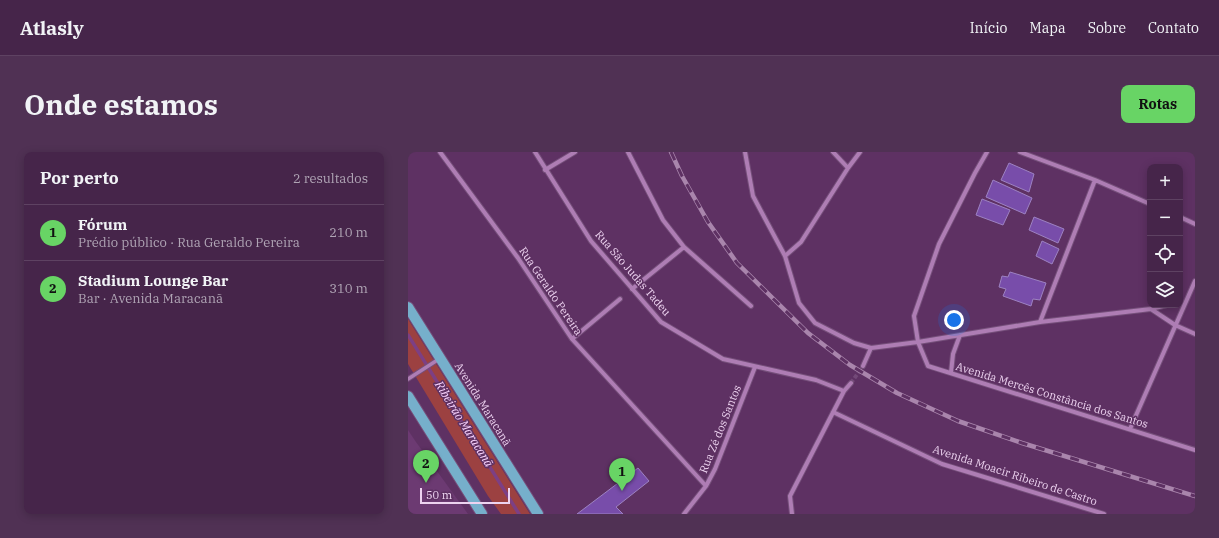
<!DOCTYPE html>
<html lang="pt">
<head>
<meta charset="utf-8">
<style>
	:root { --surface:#46254a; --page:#503154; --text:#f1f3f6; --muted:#b0a5b5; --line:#5e4262; --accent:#68d465 }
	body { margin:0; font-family:"IBM Plex Serif",serif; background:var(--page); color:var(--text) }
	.controls { position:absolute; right:12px; top:12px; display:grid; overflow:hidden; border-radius:8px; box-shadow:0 2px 10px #0003 }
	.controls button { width:36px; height:36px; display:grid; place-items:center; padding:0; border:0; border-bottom:1px solid var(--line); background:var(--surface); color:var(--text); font:20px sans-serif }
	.scale { position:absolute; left:12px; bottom:10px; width:90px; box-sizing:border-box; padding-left:4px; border:2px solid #edd3f0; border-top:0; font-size:11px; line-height:14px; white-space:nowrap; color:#edd3f0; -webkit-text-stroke:3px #5e3163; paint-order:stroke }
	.you { position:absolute; left:546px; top:168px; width:14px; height:14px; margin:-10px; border:3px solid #fff; border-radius:50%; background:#1a73e8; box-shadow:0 0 0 6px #1a73e833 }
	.badge { display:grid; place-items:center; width:26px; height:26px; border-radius:50%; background:var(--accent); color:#111; font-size:13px; font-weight:700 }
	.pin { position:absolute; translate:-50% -33px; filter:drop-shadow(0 1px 2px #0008) }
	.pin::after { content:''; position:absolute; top:21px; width:14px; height:12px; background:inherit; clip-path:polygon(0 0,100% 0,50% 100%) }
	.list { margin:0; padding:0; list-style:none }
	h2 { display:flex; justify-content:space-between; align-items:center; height:52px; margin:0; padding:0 16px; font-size:17px }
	h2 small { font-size:13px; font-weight:400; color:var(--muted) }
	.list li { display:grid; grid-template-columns:26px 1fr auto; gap:12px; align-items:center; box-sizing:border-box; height:56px; padding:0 16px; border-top:1px solid var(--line) }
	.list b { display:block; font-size:15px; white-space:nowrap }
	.list p { margin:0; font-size:13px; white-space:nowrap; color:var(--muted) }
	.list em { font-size:13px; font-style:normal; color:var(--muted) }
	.icon { flex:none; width:22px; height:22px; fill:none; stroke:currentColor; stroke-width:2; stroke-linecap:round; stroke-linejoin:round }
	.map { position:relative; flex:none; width:787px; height:362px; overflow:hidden; border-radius:8px }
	header { display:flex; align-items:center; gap:24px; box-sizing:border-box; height:56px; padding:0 20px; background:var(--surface); border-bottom:1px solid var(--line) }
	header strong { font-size:19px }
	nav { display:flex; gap:22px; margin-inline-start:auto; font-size:14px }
	.intro { display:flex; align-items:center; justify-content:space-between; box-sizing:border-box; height:96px; padding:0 24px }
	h1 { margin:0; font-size:28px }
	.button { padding:10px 18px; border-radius:8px; background:var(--accent); color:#111; font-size:14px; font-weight:700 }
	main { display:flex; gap:24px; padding:0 24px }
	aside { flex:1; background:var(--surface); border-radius:8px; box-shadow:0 2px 10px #0003 }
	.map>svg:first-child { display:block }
	.built { fill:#6c3a72 }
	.green { fill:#9c4141 }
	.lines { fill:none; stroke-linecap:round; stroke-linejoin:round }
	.stream { stroke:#7d3f84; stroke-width:3.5 }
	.building { fill:#784daa; stroke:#9d82c2 }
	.minor-tunnel { stroke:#734978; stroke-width:4; stroke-dasharray:4 2; stroke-linecap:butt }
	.pedestrian-casing { stroke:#754f7a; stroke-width:5.5 }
	.minor-casing { stroke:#754f7a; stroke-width:6 }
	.primary-casing { stroke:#754f7a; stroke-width:12 }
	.pedestrian { stroke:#ae7db4; stroke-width:3.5 }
	.minor { stroke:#ae7db4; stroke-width:4 }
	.primary { stroke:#76afcb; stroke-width:10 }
	.rail-casing { stroke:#a985ac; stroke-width:4.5 }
	.rail { stroke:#5e3163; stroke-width:3; stroke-dasharray:9; stroke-linecap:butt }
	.labels { text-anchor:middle; stroke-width:3; stroke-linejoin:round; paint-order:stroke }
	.street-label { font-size:11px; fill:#edd3f0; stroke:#5e3163 }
	.water-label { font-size:12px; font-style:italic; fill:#fad4fe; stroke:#5e3163 }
</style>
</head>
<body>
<header>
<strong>Atlasly</strong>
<nav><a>Início</a><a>Mapa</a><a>Sobre</a><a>Contato</a></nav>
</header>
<div class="intro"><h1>Onde estamos</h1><a class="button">Rotas</a></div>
<main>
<aside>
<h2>Por perto<small>2 resultados</small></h2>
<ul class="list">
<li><span class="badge">1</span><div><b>Fórum</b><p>Prédio público · Rua Geraldo Pereira</p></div><em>210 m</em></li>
<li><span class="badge">2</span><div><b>Stadium Lounge Bar</b><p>Bar · Avenida Maracanã</p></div><em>310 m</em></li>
</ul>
</aside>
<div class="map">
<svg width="787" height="362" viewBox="0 0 787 362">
	<rect width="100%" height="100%" fill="#5e3163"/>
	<!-- built -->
	<path class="built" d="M 0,278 L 8,290 L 60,362 L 0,362 Z"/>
	<!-- green -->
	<path class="green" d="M 0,167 L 122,362 L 93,362 L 80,344 L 0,212 Z"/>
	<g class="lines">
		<!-- stream -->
		<path class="stream" d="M 0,183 L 111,362"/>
	</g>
	<!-- building -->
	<path class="building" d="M 601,11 L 626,22 L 621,40 L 593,28 Z
		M 585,28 L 624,46 L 617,62 L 578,45 Z
		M 574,47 L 602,58 L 595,73 L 568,63 Z
		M 626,65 L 656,77 L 650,91 L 621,78 Z
		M 634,89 L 651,97 L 644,112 L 628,104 Z
		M 602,120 L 638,131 L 632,148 L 625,147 L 623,154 L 595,144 L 598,137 L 591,135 L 594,124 L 600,125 Z
		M 230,316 L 241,329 L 208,355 L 215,362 L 169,362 Z"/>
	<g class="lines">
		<!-- minor-tunnel -->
		<path class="minor-tunnel" d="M 443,231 L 455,214"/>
		<defs>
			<path id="pedestrian" d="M 0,227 L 31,207"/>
			<path id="minor" d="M 32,0 L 110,106 L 164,187 L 298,334
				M 127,0 L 183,89 L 253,170 L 315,207 L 408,228 L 436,239
				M 220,0 L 255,68 L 276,95 L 343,154
				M 337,0 L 345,44 L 377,104 L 391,151 L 407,171 L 446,191 L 463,196 L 510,190 L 632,170 L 743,157 L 759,153
				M 425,0 L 440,16
				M 579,0 L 567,21 L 531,92 L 506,164 L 510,190 L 520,214 L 787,298
				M 612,0 L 687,28 L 742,52
				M 137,18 L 167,0
				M 772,65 L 787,72
				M 377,104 L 393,90 L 440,16 L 452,0
				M 224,137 L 276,95
				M 743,157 L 767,173 L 787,182
				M 632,170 L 687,28
				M 164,187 L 212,147
				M 455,214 L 463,196
				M 543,221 L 545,202 L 552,183
				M 425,260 L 534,312 L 696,362
				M 722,277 L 787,129
				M 276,362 L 298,334 L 307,317 L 347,215
				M 384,362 L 382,344 L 436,239 L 443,231"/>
			<path id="primary" d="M 0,155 L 130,362
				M 0,244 L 74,362"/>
		</defs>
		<!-- pedestrian casing -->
		<use href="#pedestrian" class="pedestrian-casing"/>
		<!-- minor casing -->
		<use href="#minor" class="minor-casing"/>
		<!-- primary casing -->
		<use href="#primary" class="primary-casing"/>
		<!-- pedestrian -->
		<use href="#pedestrian" class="pedestrian"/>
		<!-- minor -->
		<use href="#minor" class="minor"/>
		<!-- primary -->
		<use href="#primary" class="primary"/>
		<defs>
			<path id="rail" d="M 263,0 L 274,24 L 300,70 L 329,111 L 400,181 L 442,213 L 489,241 L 550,269 L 614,291 L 787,344"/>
		</defs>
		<!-- rail casing -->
		<use href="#rail" class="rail-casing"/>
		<!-- rail -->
		<use href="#rail" class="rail"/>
	</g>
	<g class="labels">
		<!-- street labels -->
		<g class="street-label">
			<text transform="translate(225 121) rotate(49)" y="4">Rua São Judas Tadeu</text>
			<text transform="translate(143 139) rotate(56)" y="4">Rua Geraldo Pereira</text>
			<text transform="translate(644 243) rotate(17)" y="4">Avenida Mercês Constância dos Santos</text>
			<text transform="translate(75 252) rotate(58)" y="4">Avenida Maracanã</text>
			<text transform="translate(312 277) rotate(-68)" y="4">Rua Zé dos Santos</text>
			<text transform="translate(607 323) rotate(18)" y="4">Avenida Moacir Ribeiro de Castro</text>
		</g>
		<!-- water labels -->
		<g class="water-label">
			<text transform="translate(56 272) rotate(58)" y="4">Ribeirão Maracanã</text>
		</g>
	</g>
</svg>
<div class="controls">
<button>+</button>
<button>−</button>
<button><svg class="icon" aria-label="locate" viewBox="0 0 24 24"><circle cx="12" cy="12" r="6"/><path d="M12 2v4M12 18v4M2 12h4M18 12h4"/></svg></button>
<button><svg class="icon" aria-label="layers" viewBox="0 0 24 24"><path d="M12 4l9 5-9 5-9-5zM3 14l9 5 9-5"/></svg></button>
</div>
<div class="scale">50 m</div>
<div class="you"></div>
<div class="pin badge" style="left:214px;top:339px">1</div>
<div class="pin badge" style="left:18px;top:331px">2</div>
</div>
</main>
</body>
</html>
